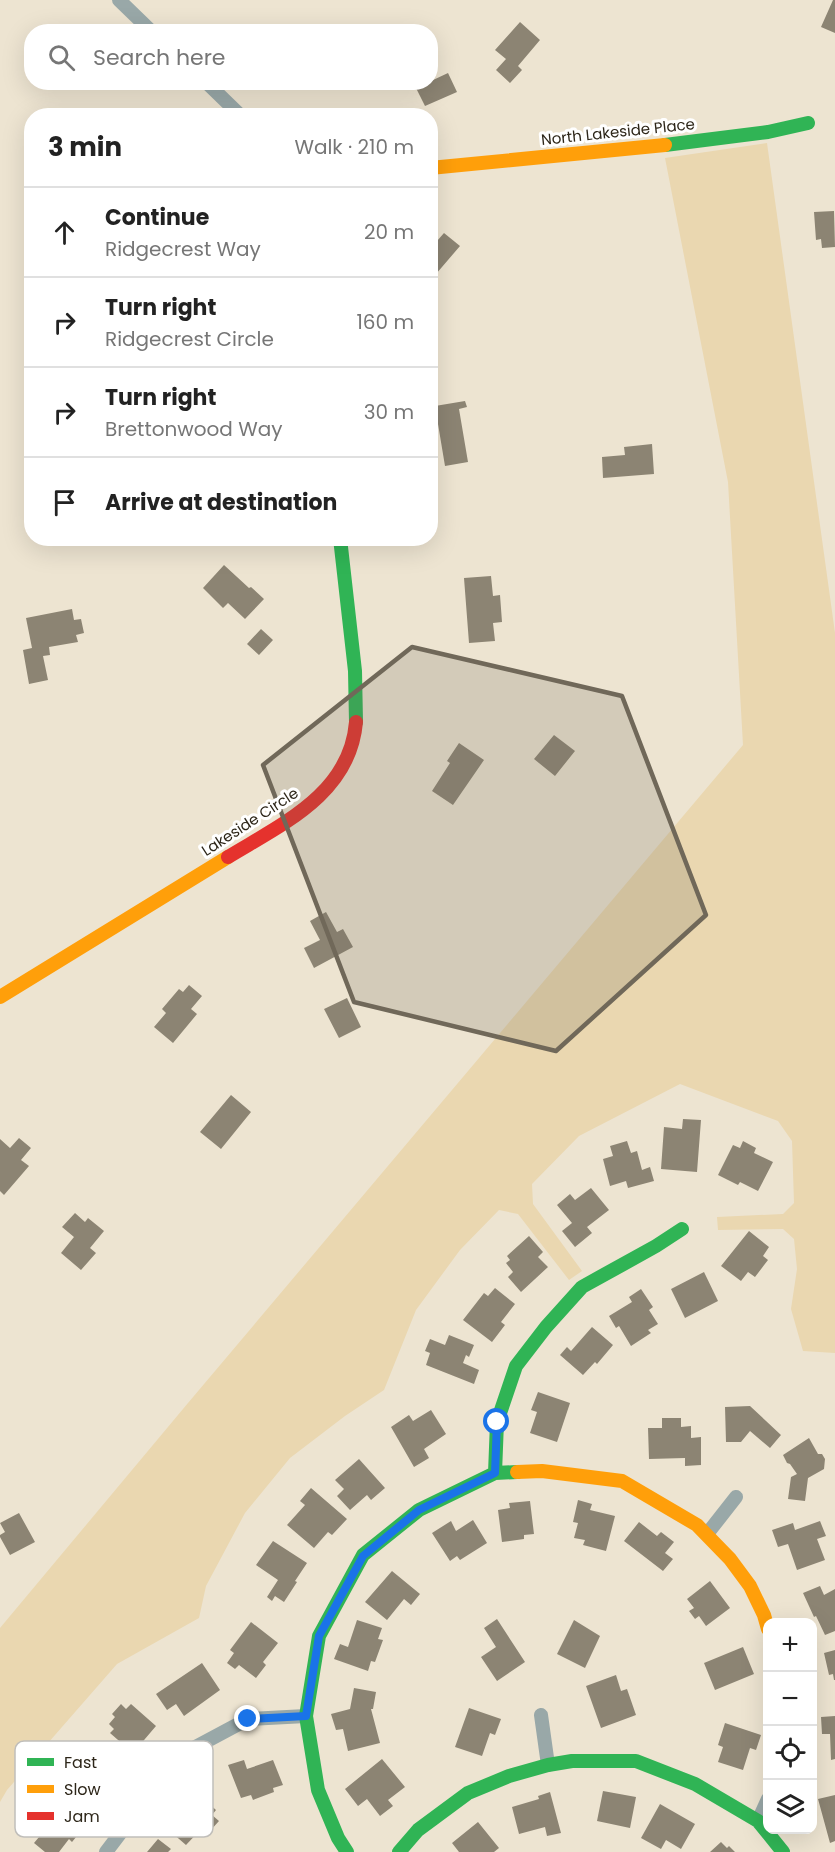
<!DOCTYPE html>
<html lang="en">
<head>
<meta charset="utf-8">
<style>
	:root { --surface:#fff; --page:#f2f2f2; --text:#222; --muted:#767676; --line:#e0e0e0 }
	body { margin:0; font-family:Poppins,sans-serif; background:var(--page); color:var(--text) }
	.controls { position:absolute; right:18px; bottom:18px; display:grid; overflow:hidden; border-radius:12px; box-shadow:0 6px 24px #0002 }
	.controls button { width:54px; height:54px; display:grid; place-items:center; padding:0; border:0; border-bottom:2px solid var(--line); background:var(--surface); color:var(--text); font:30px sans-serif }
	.stop { position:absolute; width:18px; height:18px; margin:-14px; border:4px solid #1a73e8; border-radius:50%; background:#fff }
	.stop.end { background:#1a73e8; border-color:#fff; box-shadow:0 2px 6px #0008 }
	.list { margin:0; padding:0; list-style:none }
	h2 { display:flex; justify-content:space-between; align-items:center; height:78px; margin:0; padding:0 24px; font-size:26px }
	h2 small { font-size:20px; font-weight:400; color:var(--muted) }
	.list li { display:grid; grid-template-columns:39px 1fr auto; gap:18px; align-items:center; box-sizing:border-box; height:90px; padding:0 24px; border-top:2px solid var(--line) }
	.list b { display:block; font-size:22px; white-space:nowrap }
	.list p { margin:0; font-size:20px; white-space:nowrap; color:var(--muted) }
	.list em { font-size:20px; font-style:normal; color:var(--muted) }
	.icon { flex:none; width:33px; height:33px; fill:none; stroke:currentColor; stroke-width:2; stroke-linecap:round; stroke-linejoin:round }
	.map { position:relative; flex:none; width:835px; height:1852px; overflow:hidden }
	.search { position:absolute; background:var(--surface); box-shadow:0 6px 24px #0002; left:24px; top:24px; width:414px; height:66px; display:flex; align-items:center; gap:15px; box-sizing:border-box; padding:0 21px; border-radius:24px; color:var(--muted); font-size:22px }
	.panel { position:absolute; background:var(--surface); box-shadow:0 6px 24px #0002; left:24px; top:108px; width:414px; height:438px; border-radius:24px }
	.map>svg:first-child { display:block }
	.green { fill:#ead7b0 }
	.building { fill:#8c8473 }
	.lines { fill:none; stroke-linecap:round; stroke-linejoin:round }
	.street { stroke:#99a8a8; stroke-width:14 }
	.fast { stroke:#30b455; stroke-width:14 }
	.slow { stroke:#ff9f0a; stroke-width:14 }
	.jam { stroke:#e5322d; stroke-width:14 }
	.route { stroke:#1a73e8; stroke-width:8 }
	.marked { fill:#706859; fill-opacity:0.2; stroke:#706859; stroke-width:4.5; stroke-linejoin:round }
	.labels { text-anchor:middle; stroke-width:6; stroke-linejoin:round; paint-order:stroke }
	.street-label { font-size:15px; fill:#2d2619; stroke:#fff }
	.key { fill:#fff; stroke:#c0beba; stroke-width:1.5 }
	.key-label { font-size:16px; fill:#2d2619 }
</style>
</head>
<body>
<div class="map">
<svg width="835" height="1852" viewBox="0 0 835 1852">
	<rect width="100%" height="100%" fill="#ede4d1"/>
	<!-- green -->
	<path class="green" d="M 767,143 L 835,633 L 835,1353 L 803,1351 L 791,1309 L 797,1269 L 794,1239 L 783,1229 L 718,1230 L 717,1217 L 783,1214 L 794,1203 L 792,1141 L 778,1121 L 680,1084 L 579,1136 L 532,1184 L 533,1204 L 582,1271 L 569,1280 L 518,1214 L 499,1210 L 460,1250 L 416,1310 L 384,1390 L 345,1416 L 290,1458 L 245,1513 L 206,1586 L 199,1618 L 117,1664 L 7,1790 L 0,1802 L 0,1628 L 188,1403 L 743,745 L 728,482 L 665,158 Z"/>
	<!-- building -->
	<path class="building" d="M 833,0 L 835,0 L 835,33 L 821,27 Z
		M 520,22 L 540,40 L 518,66 L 522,70 L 510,83 L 496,70 L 506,59 L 495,50 Z
		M 448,73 L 457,92 L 425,106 L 416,88 Z
		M 834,211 L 835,247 L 822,248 L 821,239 L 816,240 L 814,212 Z
		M 444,233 L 460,246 L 430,281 L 430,249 Z
		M 465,401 L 467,407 L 459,409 L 468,462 L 445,466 L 435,406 Z
		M 652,444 L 654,474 L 603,478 L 602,457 L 625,455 L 624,447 Z
		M 224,565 L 249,588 L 251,587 L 264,599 L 245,619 L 228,603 L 223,608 L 203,588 Z
		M 491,576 L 493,596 L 500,595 L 502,622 L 493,623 L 495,641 L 469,643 L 464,578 Z
		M 72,609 L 74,620 L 81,619 L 84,633 L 76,635 L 78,642 L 49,647 L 50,655 L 43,656 L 48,680 L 29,684 L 23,650 L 32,648 L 26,618 Z
		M 261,629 L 273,640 L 259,655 L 247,644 Z
		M 554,735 L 575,751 L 555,776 L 534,759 Z
		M 459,743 L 484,760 L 453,805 L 432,791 L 450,763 L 447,761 Z
		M 326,912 L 337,932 L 343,929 L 353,947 L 314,968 L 304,948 L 320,940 L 310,921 Z
		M 189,985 L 202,996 L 191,1009 L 197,1014 L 173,1043 L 154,1027 L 166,1013 L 162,1009 L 179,989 L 183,992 Z
		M 347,998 L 361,1027 L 339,1038 L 324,1009 Z
		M 231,1095 L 251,1112 L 221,1149 L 200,1132 Z
		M 683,1119 L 701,1120 L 697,1172 L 661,1169 L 664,1127 L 682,1129 Z
		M 19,1138 L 31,1148 L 21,1160 L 29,1166 L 4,1195 L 0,1191 L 0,1139 L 10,1148 Z
		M 627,1141 L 631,1153 L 637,1151 L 642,1170 L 650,1167 L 654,1181 L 628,1188 L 626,1181 L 610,1186 L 603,1159 L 613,1156 L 610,1146 Z
		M 743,1141 L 756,1148 L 754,1153 L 773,1162 L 758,1191 L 740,1182 L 738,1185 L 718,1175 L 733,1145 L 740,1148 Z
		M 591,1188 L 609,1210 L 587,1227 L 592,1233 L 575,1247 L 562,1231 L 572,1223 L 557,1205 L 570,1194 L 575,1200 Z
		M 75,1213 L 85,1222 L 88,1218 L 104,1231 L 90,1248 L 96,1253 L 81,1270 L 61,1253 L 74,1237 L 62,1227 Z
		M 749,1231 L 769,1247 L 763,1256 L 768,1260 L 755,1277 L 748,1272 L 741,1281 L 721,1266 Z
		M 529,1236 L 543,1252 L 538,1257 L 548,1267 L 521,1292 L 508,1277 L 513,1272 L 506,1263 L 510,1260 L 507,1256 Z
		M 704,1272 L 718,1301 L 685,1318 L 671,1289 Z
		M 495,1288 L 515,1304 L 501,1322 L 505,1325 L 492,1342 L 463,1320 L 484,1293 L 488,1296 Z
		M 641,1289 L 653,1307 L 649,1310 L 658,1324 L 648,1330 L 651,1333 L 631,1346 L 619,1326 L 616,1328 L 609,1316 L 632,1302 L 629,1297 Z
		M 592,1327 L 613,1345 L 597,1364 L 595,1362 L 583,1375 L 560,1355 L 567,1347 L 571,1351 Z
		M 449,1335 L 474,1345 L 469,1357 L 466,1355 L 463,1363 L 479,1370 L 474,1384 L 426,1365 L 430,1353 L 425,1351 L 430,1339 L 445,1345 Z
		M 538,1392 L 570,1403 L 557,1442 L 530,1433 L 537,1412 L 531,1410 Z
		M 750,1406 L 781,1435 L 770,1448 L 750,1431 L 741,1442 L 726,1442 L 725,1407 Z
		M 431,1410 L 446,1434 L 424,1449 L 429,1458 L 414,1467 L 391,1427 L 409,1415 L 413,1421 Z
		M 662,1418 L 681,1418 L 681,1427 L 691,1426 L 691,1438 L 701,1437 L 701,1465 L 685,1466 L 685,1458 L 649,1459 L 648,1428 L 662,1428 Z
		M 809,1438 L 818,1454 L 822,1454 L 825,1459 L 824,1469 L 808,1478 L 805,1501 L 788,1499 L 791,1477 L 797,1474 L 790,1464 L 787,1463 L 783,1455 Z
		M 359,1459 L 385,1488 L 371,1500 L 367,1495 L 350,1510 L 337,1496 L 344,1489 L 335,1480 Z
		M 311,1488 L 347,1519 L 332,1535 L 328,1532 L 314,1548 L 287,1525 L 305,1505 L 300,1501 Z
		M 578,1500 L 592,1504 L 590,1510 L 615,1516 L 606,1551 L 583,1545 L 585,1540 L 574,1538 L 578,1523 L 573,1522 Z
		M 530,1501 L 534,1534 L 524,1535 L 524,1539 L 502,1542 L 498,1510 L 510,1508 L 509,1503 Z
		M 19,1513 L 35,1542 L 10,1555 L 0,1537 L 0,1535 L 5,1532 L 0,1523 Z
		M 473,1520 L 487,1543 L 460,1560 L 457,1556 L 450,1561 L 432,1533 L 451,1521 L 456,1531 Z
		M 820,1521 L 826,1536 L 817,1539 L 825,1560 L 797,1570 L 788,1544 L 778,1547 L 772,1530 L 793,1523 L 795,1530 Z
		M 639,1522 L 657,1536 L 661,1532 L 674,1542 L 665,1553 L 673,1559 L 663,1571 L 624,1541 Z
		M 273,1541 L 307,1563 L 295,1581 L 297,1582 L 284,1602 L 275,1596 L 272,1601 L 267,1597 L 278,1580 L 256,1565 Z
		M 392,1571 L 420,1594 L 411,1605 L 404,1599 L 387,1620 L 365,1602 Z
		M 710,1581 L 730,1608 L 706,1626 L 699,1616 L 695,1619 L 689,1611 L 694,1608 L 687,1599 Z
		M 820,1586 L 824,1595 L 835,1589 L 835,1631 L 825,1635 L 816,1616 L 814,1617 L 803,1593 Z
		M 497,1619 L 525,1662 L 497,1681 L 481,1657 L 496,1647 L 484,1628 Z
		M 357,1620 L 382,1628 L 378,1639 L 383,1640 L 375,1662 L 371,1661 L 368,1671 L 334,1659 L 340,1644 L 348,1647 Z
		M 574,1620 L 600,1636 L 585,1668 L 557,1654 Z
		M 251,1622 L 278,1643 L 263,1662 L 266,1665 L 256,1678 L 239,1665 L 235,1669 L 227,1663 L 234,1653 L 230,1650 Z
		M 743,1647 L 754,1674 L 715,1690 L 704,1663 Z
		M 835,1650 L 835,1680 L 834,1680 L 833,1674 L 829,1675 L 824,1653 Z
		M 202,1663 L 220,1690 L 184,1716 L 176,1704 L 167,1710 L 156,1694 Z
		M 616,1675 L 621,1691 L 627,1689 L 636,1715 L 601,1728 L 586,1686 Z
		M 354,1688 L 376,1692 L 373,1709 L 371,1709 L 380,1743 L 348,1751 L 343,1729 L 336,1730 L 331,1714 L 350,1709 Z
		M 121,1704 L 126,1709 L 131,1704 L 156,1726 L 133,1753 L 110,1733 L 114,1729 L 109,1724 L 115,1717 L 112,1714 Z
		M 469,1708 L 501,1719 L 495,1735 L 490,1733 L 482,1756 L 455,1747 Z
		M 835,1716 L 835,1759 L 831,1760 L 830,1734 L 822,1734 L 821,1717 Z
		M 725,1723 L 761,1735 L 756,1750 L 750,1748 L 743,1770 L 718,1762 L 723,1747 L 718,1745 Z
		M 382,1759 L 405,1787 L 388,1800 L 393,1806 L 380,1816 L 367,1799 L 358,1806 L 345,1789 Z
		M 244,1760 L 247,1769 L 273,1760 L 283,1785 L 273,1788 L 274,1792 L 253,1800 L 251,1795 L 241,1798 L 228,1765 Z
		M 603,1791 L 636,1797 L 630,1828 L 597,1821 Z
		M 196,1792 L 216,1810 L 212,1815 L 219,1821 L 210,1831 L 204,1826 L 186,1845 L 164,1826 Z
		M 550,1792 L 561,1833 L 547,1836 L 545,1827 L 519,1834 L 512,1807 L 539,1799 L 538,1796 Z
		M 835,1795 L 835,1841 L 830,1843 L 818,1799 Z
		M 660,1804 L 695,1824 L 681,1849 L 666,1840 L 661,1849 L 641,1838 Z
		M 65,1806 L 75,1814 L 69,1821 L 81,1831 L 72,1842 L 69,1839 L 59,1852 L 45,1852 L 34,1843 Z
		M 478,1822 L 499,1848 L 494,1852 L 459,1852 L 452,1843 Z
		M 158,1839 L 171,1849 L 168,1852 L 147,1852 Z
		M 721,1842 L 727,1848 L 729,1846 L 735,1852 L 710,1852 Z"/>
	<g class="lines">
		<!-- street -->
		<path class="street" d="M 119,0 L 152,32
			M 206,82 L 241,116
			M 707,1534 L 736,1497
			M 541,1715 L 548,1765
			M 758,1821 L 768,1799
			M 106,1852 L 144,1802 L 190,1750 L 248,1719 L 306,1716"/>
		<!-- fast -->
		<path class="fast" d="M 665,145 L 768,132 L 808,123
			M 340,538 L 355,671 L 356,722
			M 495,1473 L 497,1422 L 516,1366 L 546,1327 L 582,1287 L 656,1246 L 682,1229
			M 347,1852 L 338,1838 L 318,1790 L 306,1716 L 319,1636 L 363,1555 L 419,1510 L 495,1473 L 517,1472
			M 399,1852 L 418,1830 L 468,1793 L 509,1776 L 548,1765 L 572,1761 L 636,1761 L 695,1784 L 758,1821 L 783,1852"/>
		<!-- slow -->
		<path class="slow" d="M 430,168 L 665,145
			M 0,997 L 228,857
			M 517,1472 L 542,1471 L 622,1481 L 697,1525 L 730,1559 L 750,1586 L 764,1615 L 768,1629"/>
		<!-- jam -->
		<path class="jam" d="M 228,857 C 282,824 350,794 356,722"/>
	</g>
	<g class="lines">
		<!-- route -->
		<path class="route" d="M 248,1719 L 306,1716 L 319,1636 L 363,1556 L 419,1510 L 495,1473 L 497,1422"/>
	</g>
	<!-- marked area -->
	<path class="marked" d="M 412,647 L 622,696 L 706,915 L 556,1051 L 354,1002 L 263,765 Z"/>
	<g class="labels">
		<!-- street labels -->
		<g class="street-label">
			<text transform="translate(618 132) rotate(-6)" y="5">North Lakeside Place</text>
			<text transform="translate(250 822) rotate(-33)" y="5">Lakeside Circle</text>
		</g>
	</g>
	<!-- legend -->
	<rect x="15" y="1741" width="198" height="96" rx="9" class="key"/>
	<rect x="27" y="1758" width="27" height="8" fill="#30b455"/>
	<rect x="27" y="1785" width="27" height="8" fill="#ff9f0a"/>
	<rect x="27" y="1812" width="27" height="8" fill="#e5322d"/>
	<g class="key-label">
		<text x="64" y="1768">Fast</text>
		<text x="64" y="1795">Slow</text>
		<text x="64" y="1822">Jam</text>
	</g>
</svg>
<div class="controls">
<button>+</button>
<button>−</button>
<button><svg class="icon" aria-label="locate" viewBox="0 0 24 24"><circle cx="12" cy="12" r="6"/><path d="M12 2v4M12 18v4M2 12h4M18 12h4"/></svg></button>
<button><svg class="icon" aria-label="layers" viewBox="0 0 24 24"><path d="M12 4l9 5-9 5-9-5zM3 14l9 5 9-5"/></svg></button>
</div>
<div class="stop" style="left:497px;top:1422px"></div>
<div class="stop end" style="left:248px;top:1719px"></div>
<div class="search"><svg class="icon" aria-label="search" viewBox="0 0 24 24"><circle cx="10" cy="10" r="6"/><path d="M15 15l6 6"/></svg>Search here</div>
<section class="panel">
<h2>3 min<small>Walk · 210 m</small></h2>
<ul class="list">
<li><svg class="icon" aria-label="ahead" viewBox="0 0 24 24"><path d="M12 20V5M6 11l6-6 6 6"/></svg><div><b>Continue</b><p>Ridgecrest Way</p></div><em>20 m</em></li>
<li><svg class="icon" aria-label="right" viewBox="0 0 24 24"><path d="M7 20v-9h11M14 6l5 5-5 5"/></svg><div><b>Turn right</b><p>Ridgecrest Circle</p></div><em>160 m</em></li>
<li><svg class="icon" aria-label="right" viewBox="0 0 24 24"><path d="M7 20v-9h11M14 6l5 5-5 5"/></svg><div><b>Turn right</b><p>Brettonwood Way</p></div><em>30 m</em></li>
<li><svg class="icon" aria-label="arrive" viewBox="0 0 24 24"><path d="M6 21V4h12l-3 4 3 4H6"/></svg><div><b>Arrive at destination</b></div></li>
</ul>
</section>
</div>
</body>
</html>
